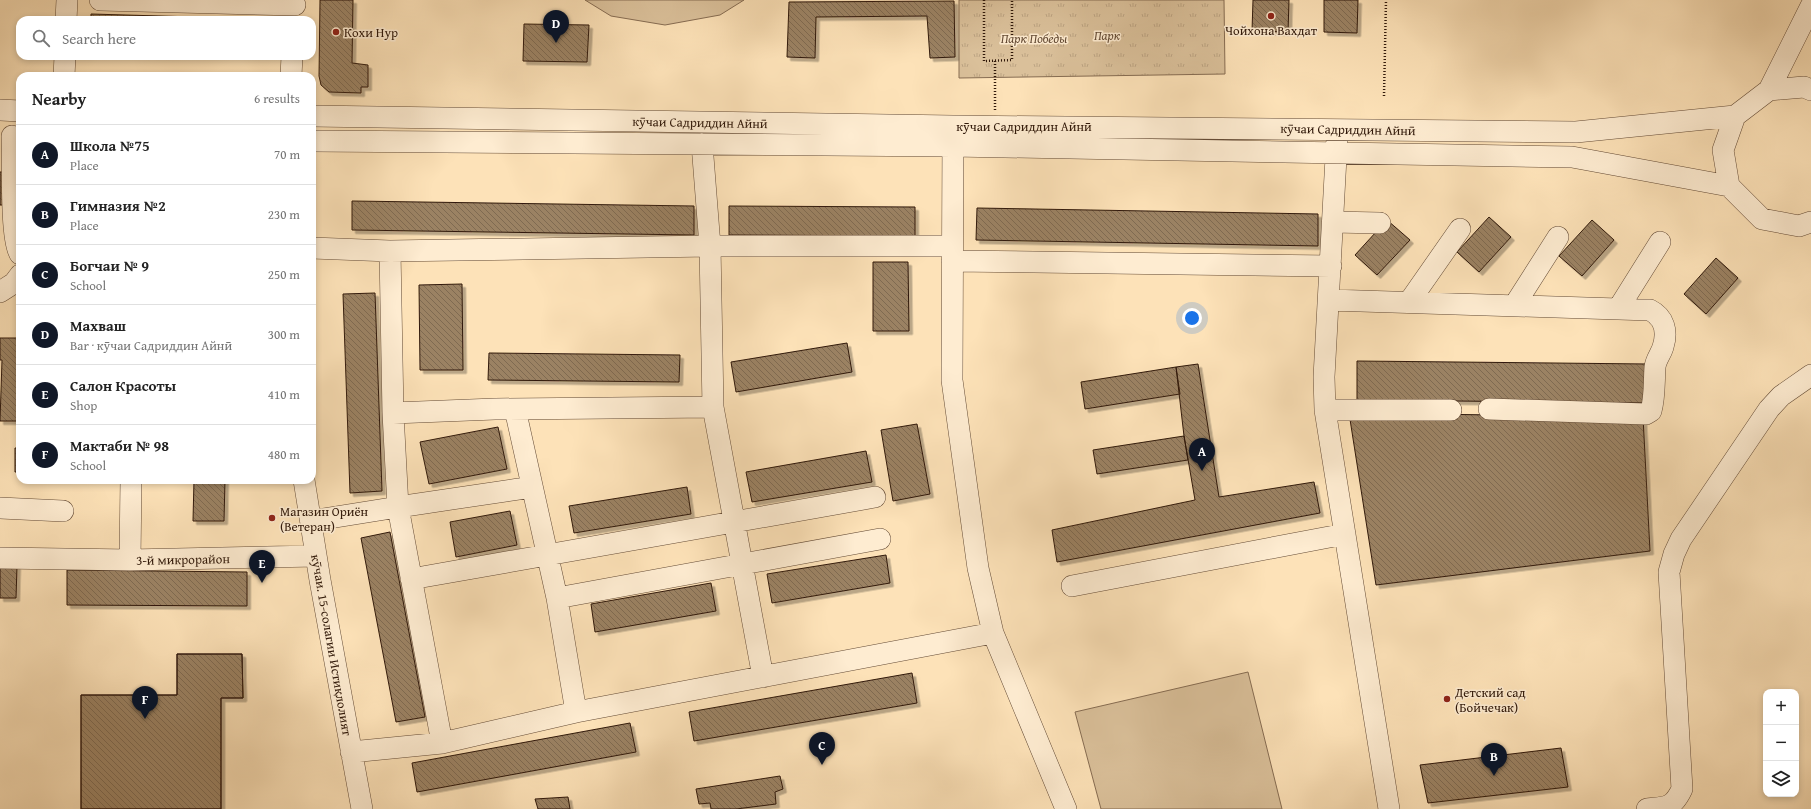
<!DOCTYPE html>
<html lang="en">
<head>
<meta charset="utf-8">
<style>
	:root { --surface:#fff; --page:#f2f2f2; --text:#222; --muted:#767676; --line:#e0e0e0; --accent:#111827 }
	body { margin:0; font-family:"Gentium Book Plus",serif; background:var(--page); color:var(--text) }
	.controls { position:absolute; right:12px; bottom:12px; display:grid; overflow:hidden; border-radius:8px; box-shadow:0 2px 6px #0003 }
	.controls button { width:36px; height:36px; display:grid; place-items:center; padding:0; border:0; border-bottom:1px solid var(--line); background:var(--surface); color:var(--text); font:20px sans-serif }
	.you { position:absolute; left:1192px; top:318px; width:14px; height:14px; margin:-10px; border:3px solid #fff; border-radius:50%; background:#1a73e8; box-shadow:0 0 0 6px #1a73e833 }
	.badge { display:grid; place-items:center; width:26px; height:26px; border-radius:50%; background:var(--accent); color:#fff; font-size:13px; font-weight:700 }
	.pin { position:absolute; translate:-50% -33px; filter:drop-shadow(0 1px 2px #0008) }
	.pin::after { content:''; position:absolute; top:21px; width:14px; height:12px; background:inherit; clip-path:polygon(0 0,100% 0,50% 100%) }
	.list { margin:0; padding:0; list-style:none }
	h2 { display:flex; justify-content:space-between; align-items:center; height:52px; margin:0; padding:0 16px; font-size:17px }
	h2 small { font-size:13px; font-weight:400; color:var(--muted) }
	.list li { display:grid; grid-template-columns:26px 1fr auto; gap:12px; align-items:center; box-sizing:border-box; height:60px; padding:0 16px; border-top:1px solid var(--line) }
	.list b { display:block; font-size:15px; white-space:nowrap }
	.list p { margin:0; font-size:13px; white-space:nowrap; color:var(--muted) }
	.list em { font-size:13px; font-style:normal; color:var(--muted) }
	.icon { flex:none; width:22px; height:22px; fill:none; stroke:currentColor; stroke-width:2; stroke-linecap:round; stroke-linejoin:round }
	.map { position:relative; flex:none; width:1811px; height:809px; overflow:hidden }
	.search { position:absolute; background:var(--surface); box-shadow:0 2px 6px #0003; left:16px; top:16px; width:300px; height:44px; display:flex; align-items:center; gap:10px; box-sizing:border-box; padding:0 14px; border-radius:12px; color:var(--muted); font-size:15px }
	.panel { position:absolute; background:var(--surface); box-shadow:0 2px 6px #0003; left:16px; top:72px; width:300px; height:412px; border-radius:12px }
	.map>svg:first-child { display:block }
	.park { fill:url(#park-tufts); stroke:#866c52 }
	.pitch { fill:#dac09a; stroke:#866c52 }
	.building { fill:url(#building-back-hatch); stroke:#31190a; filter:url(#shadow) }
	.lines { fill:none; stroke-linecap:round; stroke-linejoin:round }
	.minor-casing { stroke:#644b36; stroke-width:22 }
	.path { stroke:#31190a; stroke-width:2.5; stroke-dasharray:1 2; stroke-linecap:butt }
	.minor { stroke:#feecd1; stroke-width:21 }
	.poi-dot { fill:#8f2418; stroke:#feecd1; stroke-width:1.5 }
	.labels { text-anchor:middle; stroke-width:3; stroke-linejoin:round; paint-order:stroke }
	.poi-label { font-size:13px; fill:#31190a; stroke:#feecd1; text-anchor:start }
	.park-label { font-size:13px; font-style:italic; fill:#644b35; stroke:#feecd1 }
	.street-label { font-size:13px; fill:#31190a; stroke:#feecd1 }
</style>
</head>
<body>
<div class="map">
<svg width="1811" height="809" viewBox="0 0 1811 809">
	<defs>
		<pattern id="park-tufts" width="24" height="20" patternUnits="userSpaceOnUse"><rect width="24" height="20" fill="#dac09a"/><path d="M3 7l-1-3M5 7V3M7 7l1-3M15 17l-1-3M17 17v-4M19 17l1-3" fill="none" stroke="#bca483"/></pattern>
		<pattern id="building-back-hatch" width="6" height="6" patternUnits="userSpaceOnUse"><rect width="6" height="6" fill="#9b8264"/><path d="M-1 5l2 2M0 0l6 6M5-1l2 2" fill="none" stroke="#7f6a51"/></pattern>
		<filter id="shadow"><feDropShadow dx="3.5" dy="3.5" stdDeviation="0" flood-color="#0004"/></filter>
	</defs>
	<rect width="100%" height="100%" fill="#fde2b8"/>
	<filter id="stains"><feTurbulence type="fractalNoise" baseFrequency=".005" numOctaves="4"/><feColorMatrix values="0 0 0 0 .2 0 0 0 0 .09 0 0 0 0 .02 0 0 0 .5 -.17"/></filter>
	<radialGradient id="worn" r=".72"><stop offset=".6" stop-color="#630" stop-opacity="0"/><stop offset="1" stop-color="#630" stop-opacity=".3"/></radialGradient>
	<!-- park -->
	<path class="park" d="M 959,0 L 1224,0 L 1225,74 L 959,78 Z"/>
	<!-- pitch -->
	<path class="pitch" d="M 585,0 L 744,0 L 720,15 L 665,25 L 611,16 Z
		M 1248,672 L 1282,809 L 1101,809 L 1075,712 Z"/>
	<!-- building -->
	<path class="building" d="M 320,0 L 353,0 L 352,63 L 368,65 L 368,87 L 361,87 L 361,93 L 329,92 L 321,85 L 319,76 Z
		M 1253,0 L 1289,0 L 1288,32 L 1252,31 Z
		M 1324,0 L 1358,0 L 1357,33 L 1324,32 Z
		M 954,1 L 955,57 L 930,58 L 927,16 L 816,17 L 815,58 L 787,57 L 789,2 Z
		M 91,14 L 264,19 L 264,20 L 91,20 Z
		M 524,24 L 589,25 L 587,62 L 523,61 Z
		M 0,172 L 3,172 L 5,205 L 0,205 Z
		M 352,201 L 694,206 L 694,235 L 352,230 Z
		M 729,206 L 915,207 L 915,236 L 729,235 Z
		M 977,208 L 1318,214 L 1318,246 L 976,240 Z
		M 1489,217 L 1511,237 L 1479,272 L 1457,252 Z
		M 1387,220 L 1410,240 L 1377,275 L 1355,255 Z
		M 1592,220 L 1614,240 L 1582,276 L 1559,256 Z
		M 1716,258 L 1738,278 L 1706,314 L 1684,294 Z
		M 873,262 L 908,262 L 909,331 L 873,331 Z
		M 462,284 L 463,370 L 420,370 L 419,285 Z
		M 375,293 L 382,491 L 350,493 L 343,294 Z
		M 0,338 L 20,338 L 20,421 L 0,421 L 2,360 L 0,360 Z
		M 847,343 L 852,372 L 736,392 L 731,362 Z
		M 489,353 L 680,355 L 679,382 L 488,380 Z
		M 1357,361 L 1649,364 L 1649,403 L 1357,400 Z
		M 1198,364 L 1219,497 L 1314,482 L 1320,513 L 1057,562 L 1052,530 L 1195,500 L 1184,436 L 1176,367 Z
		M 1176,367 L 1180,394 L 1085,409 L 1081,382 Z
		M 1349,413 L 1643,417 L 1650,551 L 1376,585 Z
		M 917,424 L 930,494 L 893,501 L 881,430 Z
		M 498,427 L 507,469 L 429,484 L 420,442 Z
		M 1184,436 L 1188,460 L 1097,474 L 1093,450 Z
		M 15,448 L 20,448 L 20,472 L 15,472 Z
		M 866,451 L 872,482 L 752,502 L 746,472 Z
		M 194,480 L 225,480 L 224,521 L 193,521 Z
		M 687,487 L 691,514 L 574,533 L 569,506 Z
		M 510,511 L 517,545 L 456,557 L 450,522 Z
		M 390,532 L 425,717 L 396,722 L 361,538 Z
		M 886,555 L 890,583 L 772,603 L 767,574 Z
		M 0,565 L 17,566 L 16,598 L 0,598 Z
		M 67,570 L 247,572 L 247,606 L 67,605 Z
		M 711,583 L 716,611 L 595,632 L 591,604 Z
		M 177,654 L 242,654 L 243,698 L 221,698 L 221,809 L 81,809 L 81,695 L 177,695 Z
		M 177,654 L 242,654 L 243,698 L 221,698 L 221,809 L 81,809 L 81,695 L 177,695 Z
		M 912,673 L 917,703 L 694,741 L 689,712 Z
		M 630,723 L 636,752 L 417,792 L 412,763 Z
		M 1561,748 L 1568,787 L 1428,803 L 1420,765 Z
		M 780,776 L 783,789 L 775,792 L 776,804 L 736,809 L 711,809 L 710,803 L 699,804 L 696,789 Z
		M 568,797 L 570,809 L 538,809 L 535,799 Z"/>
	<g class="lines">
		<defs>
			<path id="minor" d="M 100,0 L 295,5
				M 66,20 L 67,0
				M 64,76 L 65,56
				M 291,76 L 292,56
				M 1769,90 L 1811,6
				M 1811,90 L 1804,87 L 1769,90 L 1735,116 L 1723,150 L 1729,186 L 1762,219 L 1799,226 L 1811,222
				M 0,110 L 20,111
				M 312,116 L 953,126 L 1576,132 L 1735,116
				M 953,132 L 952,380 L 978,568 L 993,633 L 1066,809
				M 12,136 C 13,157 10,241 20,254
				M 1337,139 L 1324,377 L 1325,410 L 1389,809
				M 312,141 L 953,146 L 1572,157 L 1729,186
				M 1333,222 L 1380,223
				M 312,248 L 390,251 L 393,413
				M 390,251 L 710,246 L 952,246
				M 952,261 L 1331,266
				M 0,292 L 14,283 L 20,275
				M 1329,300 L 1650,310 C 1664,317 1668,331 1663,347 C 1661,354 1656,359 1655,367 C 1654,382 1655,397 1651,411 L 1646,414 L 1489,409
				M 1409,302 L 1460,229
				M 1514,306 L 1558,237
				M 1618,309 L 1660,242
				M 713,407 L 763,677
				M 515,409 L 557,598 L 880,539
				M 1325,410 L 1451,410
				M 131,480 L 130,560 L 316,556
				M 304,480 L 320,580 L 362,809
				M 0,508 L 63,511
				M 311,521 L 398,507 L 393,413 L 495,409 L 713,407 L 710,246 L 702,144
				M 0,558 L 130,560
				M 411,579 L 875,497
				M 1072,586 L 1345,534
				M 557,598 L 576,712
				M 442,743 L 398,507 L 532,487
				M 351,752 L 442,743 L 576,712 L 993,633
				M 1647,809 C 1667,807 1673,808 1682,789 L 1669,572 L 1674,554 L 1681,539 L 1769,409 L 1781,396 L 1811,375"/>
		</defs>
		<!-- minor casing -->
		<use href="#minor" class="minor-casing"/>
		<!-- path -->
		<path class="path" d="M 984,0 L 984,61 L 1012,60 L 1012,0
			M 995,61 L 995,110
			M 1384,96 L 1386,0"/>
		<!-- minor -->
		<use href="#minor" class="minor"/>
	</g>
	<!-- markers -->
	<g class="poi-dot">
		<circle cx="1271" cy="16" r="4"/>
		<circle cx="336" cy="32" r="4"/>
		<circle cx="272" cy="518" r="4"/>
		<circle cx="1447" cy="699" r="4"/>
	</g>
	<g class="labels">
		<!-- poi labels -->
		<g class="poi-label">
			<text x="1271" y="35" text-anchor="middle">Чойхона Вахдат</text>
			<text x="344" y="37">Кохи Нур</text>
			<text x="280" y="516">Магазин Ориён<tspan x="280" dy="15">(Ветеран)</tspan></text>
			<text x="1455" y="697">Детский сад<tspan x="1455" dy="15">(Бойчечак)</tspan></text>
		</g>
		<!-- park labels -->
		<g class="park-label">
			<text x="1107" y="40">Парк</text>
			<text x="1034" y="43">Парк Победы</text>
		</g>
		<!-- street labels -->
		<g class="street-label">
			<text transform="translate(700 122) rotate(1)" y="5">кӯчаи Садриддин Айнӣ</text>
			<text x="1024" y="131">кӯчаи Садриддин Айнӣ</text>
			<text transform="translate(1348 129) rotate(1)" y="5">кӯчаи Садриддин Айнӣ</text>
			<text transform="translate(183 559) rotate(-1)" y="5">3-й микрорайон</text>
			<text transform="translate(332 645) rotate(80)" y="5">кӯчаи. 15-солагии Истиқлолият</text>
		</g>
	</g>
	<rect width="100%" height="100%" filter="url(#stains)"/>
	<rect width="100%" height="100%" fill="url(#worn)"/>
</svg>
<div class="controls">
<button>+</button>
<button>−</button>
<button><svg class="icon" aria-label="layers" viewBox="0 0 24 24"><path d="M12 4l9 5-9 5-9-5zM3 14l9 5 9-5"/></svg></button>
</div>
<div class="you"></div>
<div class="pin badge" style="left:1202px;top:471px">A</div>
<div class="pin badge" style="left:1494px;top:776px">B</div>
<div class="pin badge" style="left:822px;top:765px">C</div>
<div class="pin badge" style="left:556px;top:43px">D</div>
<div class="pin badge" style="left:262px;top:583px">E</div>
<div class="pin badge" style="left:145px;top:719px">F</div>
<div class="search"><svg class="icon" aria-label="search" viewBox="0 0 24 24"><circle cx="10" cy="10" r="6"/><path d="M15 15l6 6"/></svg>Search here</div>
<section class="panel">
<h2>Nearby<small>6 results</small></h2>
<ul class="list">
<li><span class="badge">A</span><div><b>Школа №75</b><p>Place</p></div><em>70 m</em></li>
<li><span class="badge">B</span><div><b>Гимназия №2</b><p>Place</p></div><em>230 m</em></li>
<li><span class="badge">C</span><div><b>Богчаи № 9</b><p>School</p></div><em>250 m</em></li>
<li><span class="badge">D</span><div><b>Махваш</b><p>Bar · кӯчаи Садриддин Айнӣ</p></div><em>300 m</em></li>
<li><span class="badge">E</span><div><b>Салон Красоты</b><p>Shop</p></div><em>410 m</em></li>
<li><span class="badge">F</span><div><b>Мактаби № 98</b><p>School</p></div><em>480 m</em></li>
</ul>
</section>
</div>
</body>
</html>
